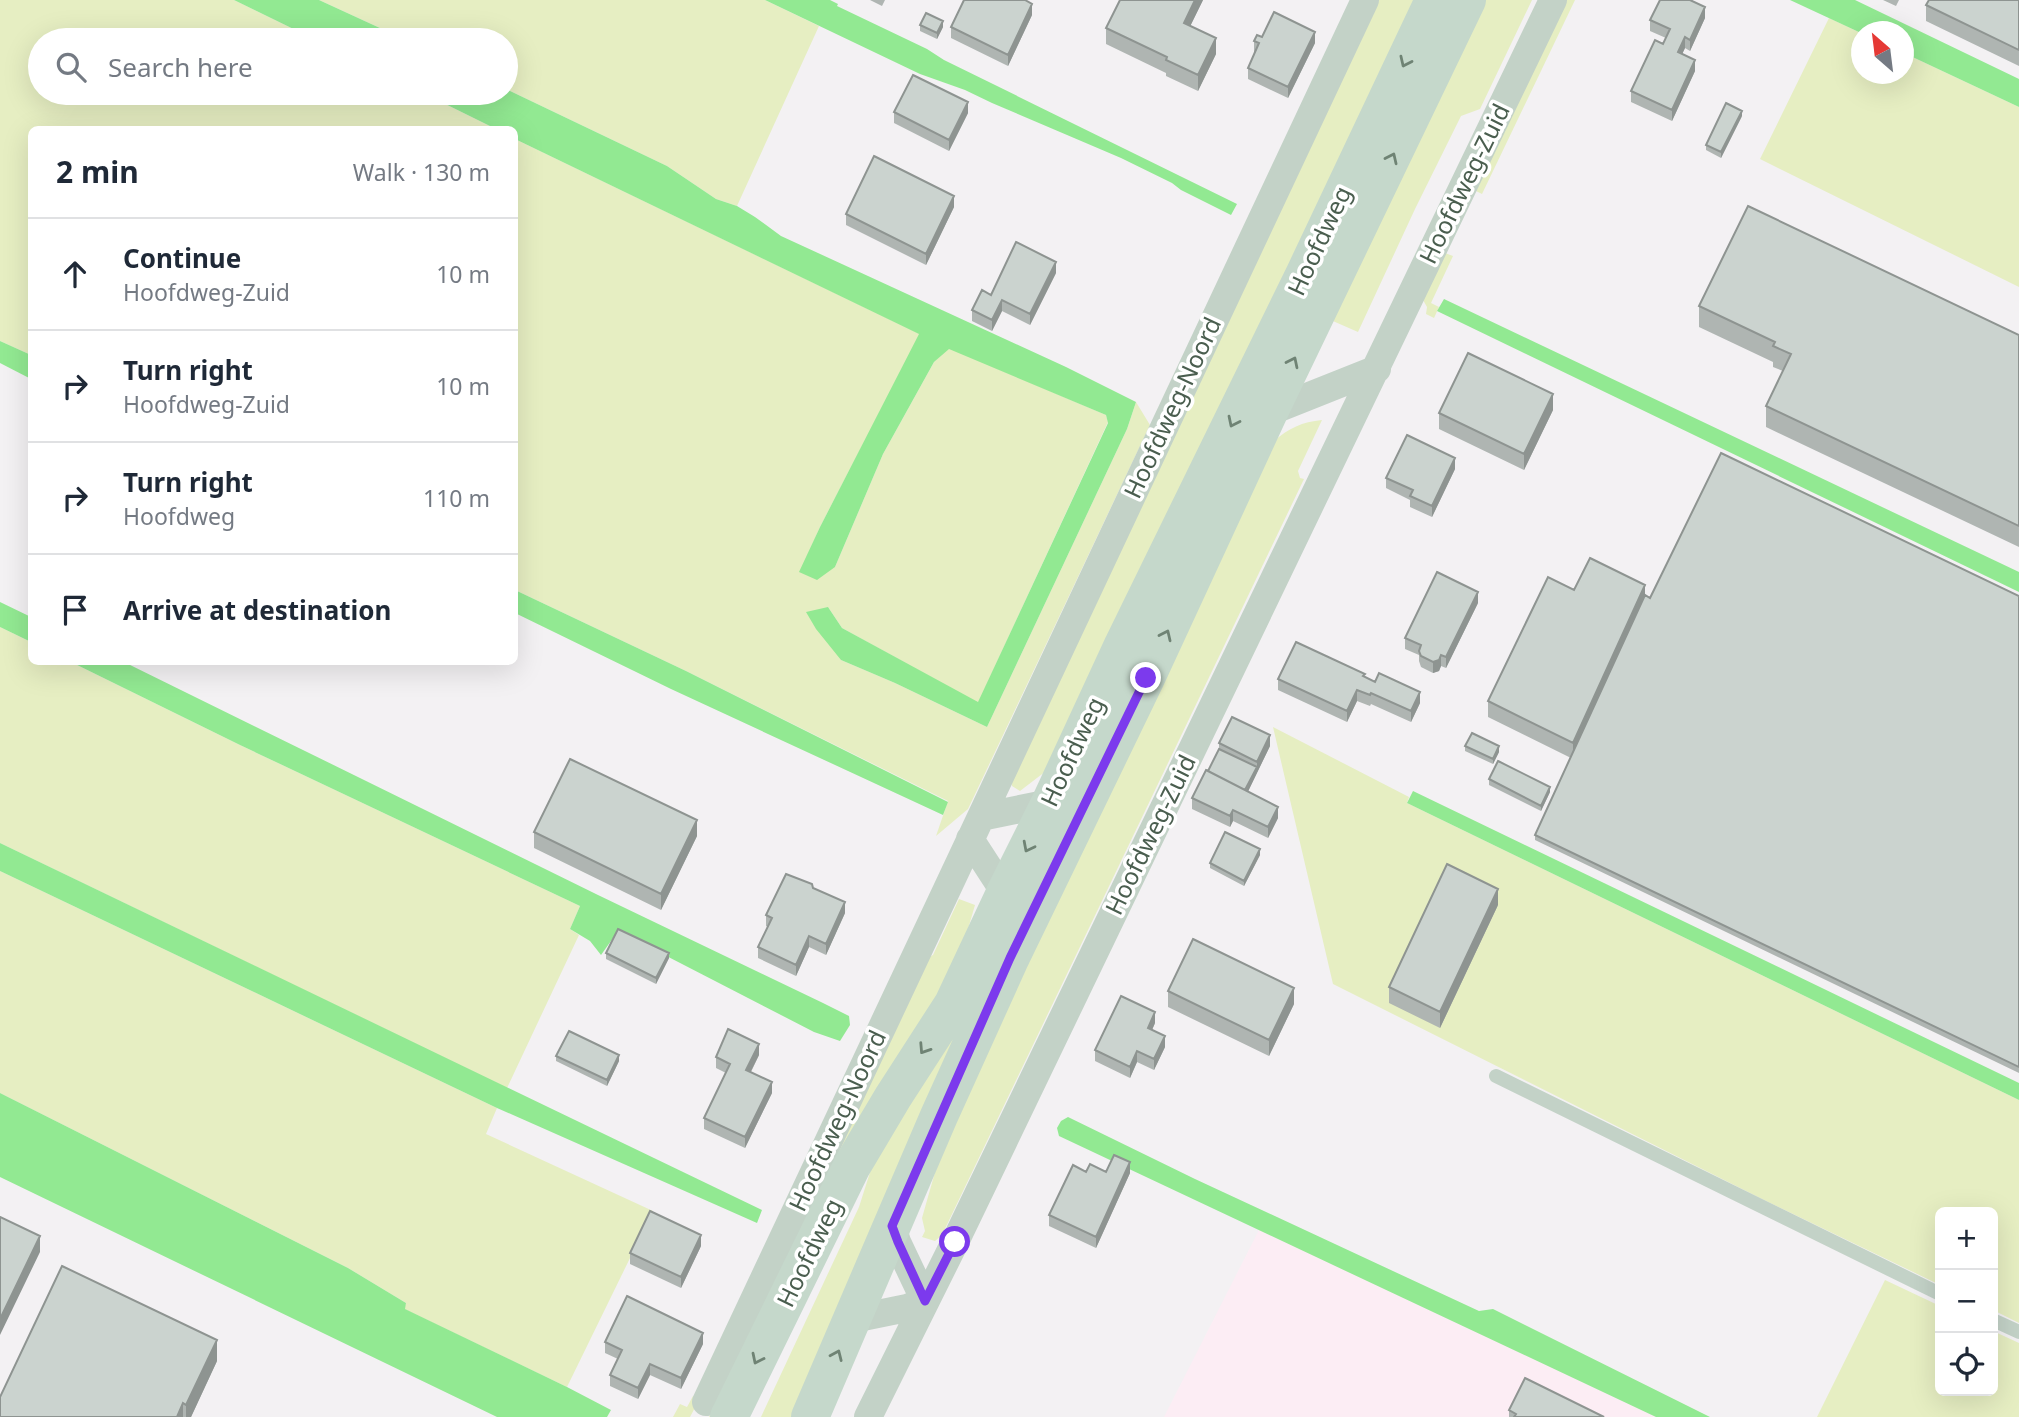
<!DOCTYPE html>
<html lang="en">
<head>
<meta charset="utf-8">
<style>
	:root { --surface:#fff; --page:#f6f6f7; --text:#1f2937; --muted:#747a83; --line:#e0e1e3 }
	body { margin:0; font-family:"Noto Sans",sans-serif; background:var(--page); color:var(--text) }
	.controls { position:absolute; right:21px; bottom:21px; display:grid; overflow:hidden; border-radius:10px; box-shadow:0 7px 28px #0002 }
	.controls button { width:63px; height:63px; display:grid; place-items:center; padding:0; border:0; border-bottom:2px solid var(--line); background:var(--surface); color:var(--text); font:35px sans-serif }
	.compass { position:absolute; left:1851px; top:21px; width:63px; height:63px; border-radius:50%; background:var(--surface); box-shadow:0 7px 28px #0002; rotate:332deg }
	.stop { position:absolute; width:21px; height:21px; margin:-16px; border:5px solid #7c3aed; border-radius:50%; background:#fff }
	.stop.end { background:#7c3aed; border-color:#fff; box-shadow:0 2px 7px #0008 }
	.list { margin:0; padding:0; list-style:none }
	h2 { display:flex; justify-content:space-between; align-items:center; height:91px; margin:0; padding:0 28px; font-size:30px }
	h2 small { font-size:23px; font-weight:400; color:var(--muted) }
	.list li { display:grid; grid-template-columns:46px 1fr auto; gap:21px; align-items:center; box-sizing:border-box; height:112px; padding:0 28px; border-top:2px solid var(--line) }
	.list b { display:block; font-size:26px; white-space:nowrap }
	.list p { margin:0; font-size:23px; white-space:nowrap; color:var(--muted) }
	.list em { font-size:23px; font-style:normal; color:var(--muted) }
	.icon { flex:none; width:38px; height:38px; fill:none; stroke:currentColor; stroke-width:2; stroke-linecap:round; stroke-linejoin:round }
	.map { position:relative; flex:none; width:2019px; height:1417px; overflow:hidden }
	.search { position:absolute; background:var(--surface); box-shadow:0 7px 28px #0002; left:28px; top:28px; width:490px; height:77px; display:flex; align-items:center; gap:18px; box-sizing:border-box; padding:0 24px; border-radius:38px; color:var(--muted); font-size:26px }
	.panel { position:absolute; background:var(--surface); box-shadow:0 7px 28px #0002; left:28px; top:126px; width:490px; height:539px; border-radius:10px }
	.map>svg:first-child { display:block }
	.commercial { fill:#fcedf4 }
	.green { fill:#e6eec2 }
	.water { fill:#92e992 }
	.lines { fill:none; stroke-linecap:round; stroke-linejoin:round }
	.lane { stroke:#c3d2c7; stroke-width:14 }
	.street { stroke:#c3d2c7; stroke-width:28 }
	.secondary { stroke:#c5d8cb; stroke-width:38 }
	.wall { fill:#afb5b2 }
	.shaded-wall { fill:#8e9491 }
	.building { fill:#cbd3cf; stroke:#8e9491; stroke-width:2 }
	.oneway { stroke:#6f8374 }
	.route { stroke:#7c3aed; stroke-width:9 }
	.labels { text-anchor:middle; stroke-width:7; stroke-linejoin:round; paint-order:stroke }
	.street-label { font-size:24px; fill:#4a5e4f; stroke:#fff }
</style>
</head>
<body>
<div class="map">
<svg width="2019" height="1417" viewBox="0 0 2019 1417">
	<rect width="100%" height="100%" fill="#f3f1f3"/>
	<!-- commercial -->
	<path class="commercial" d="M 1263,1222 L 1677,1417 L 1164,1417 Z"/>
	<!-- green -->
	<path class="green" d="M 0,0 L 234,0 L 316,40 L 40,40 L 40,93 L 423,93 L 496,129 L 32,130 L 31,355 L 0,341 Z
		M 319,0 L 765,0 L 819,26 L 737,206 L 716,199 L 667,166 L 506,89 L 506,40 L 406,40 Z
		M 1379,0 L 1421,0 L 1050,768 L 1020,791 L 1012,786 L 1012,777 Z
		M 1443,0 L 800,1417 L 761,1417 L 859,1207 L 879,1144 Z
		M 1478,0 L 1532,0 L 1480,109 L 1461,116 L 1415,209 L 1358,332 L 1326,318 Z
		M 1565,0 L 1575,0 L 1482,194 L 1476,191 Z
		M 1829,18 L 1861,33 L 1862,74 L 1904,74 L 1904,53 L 2019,107 L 2019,287 L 1760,159 Z
		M 515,139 L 920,334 L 820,527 L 800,572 L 835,567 L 883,454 L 934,362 L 949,348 L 1106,415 L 1108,422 L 978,703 L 842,628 L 828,607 L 841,660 L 895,683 L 987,727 L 1127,429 L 1136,402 L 1150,425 L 968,809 L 936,836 L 948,801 L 686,671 L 515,590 Z
		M 1445,253 L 1453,256 L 1431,303 L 1439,307 L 1434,318 L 1426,314 L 1427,307 L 1423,300 Z
		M 1322,420 L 1298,471 L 1300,478 L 1304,479 L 942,1235 L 935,1241 L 922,1237 L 925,1231 L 922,1218 L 943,1144 L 1274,441 C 1289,428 1302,422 1322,420 Z
		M 0,627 L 31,642 L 32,662 L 71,662 L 240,745 L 580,906 L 570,929 L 579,935 L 507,1088 L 0,843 Z
		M 1273,727 L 1409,797 L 1407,803 L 2019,1100 L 2019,1323 L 1993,1310 L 1993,1212 L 1940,1212 L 1940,1285 L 1760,1198 L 1333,984 Z
		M 0,871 L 497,1108 L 486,1134 L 653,1211 L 567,1387 L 404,1309 L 406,1303 L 348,1268 L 0,1093 Z
		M 959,899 L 975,905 L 954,977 L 720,1417 L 709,1417 L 902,1009 L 929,957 L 933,955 Z
		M 1885,1280 L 1940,1306 L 1940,1391 L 1993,1391 L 1993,1331 L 2019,1343 L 2019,1417 L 1817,1417 Z
		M 693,1396 L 699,1400 L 690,1417 L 673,1417 L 680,1404 L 687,1407 Z"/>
	<!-- water -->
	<path class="water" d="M 234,0 L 319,0 L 406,40 L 316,40 Z
		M 765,0 L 830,0 L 838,4 L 837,6 L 927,49 L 944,60 L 1237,204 L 1231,215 L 1181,190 L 1172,183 L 1121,158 L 992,103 L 965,90 L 920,74 Z
		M 1790,0 L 1855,0 L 2019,79 L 2019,107 L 1904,53 L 1904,32 L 1862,32 L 1861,33 Z
		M 506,89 L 667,166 L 716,199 L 737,206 L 755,217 L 781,236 L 1066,367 L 1136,402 L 1127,429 L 987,727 L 895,683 L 841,660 L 816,629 L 806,612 L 828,607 L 842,628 L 978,702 L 1108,423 L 1106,415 L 949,349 L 934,362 L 883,454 L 835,567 L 817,580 L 799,572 L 820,527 L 919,334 L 515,139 L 514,130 L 496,129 L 423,93 L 506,93 Z
		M 1444,299 L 2019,572 L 2019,592 L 1437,311 Z
		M 0,341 L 31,355 L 31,379 L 0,363 Z
		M 515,590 L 686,671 L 948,802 L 943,815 L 671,689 L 515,613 Z
		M 0,602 L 31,617 L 31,642 L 0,627 Z
		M 71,662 L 124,662 L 598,895 L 823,1003 L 849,1016 L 850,1025 L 840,1041 L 814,1032 L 618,931 L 601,955 L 590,941 L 570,929 L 580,906 L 240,745 Z
		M 1413,791 L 2019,1083 L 2019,1100 L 1407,803 Z
		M 0,843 L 762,1210 L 757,1223 L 497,1108 L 0,871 Z
		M 0,1093 L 348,1268 L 406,1303 L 405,1309 L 567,1387 L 611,1410 L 607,1417 L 497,1417 L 0,1177 Z
		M 1068,1117 L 1195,1179 L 1479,1311 L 1493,1309 L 1710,1417 L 1656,1417 L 1059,1136 L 1057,1128 L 1061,1121 Z"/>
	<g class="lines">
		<!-- lane -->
		<path class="lane" d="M 1496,1076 L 1940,1294
			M 1993,1320 L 2019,1332"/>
		<!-- street -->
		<path class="street" d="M 1269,412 L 1377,369
			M 981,817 L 1050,803
			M 970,839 L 1005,893
			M 892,1226 L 897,1242 L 925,1301
			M 853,1319 L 907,1308 L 925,1301
			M 706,1402 L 1365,0
			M 868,1417 L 955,1242 L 1553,0"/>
		<!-- secondary -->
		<path class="secondary" d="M 729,1417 L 852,1166 L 893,1097 L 953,1004 L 1005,893 L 1050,803 L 1123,645 L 1305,273 L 1434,0
			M 810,1417 L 939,1116 L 1010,959 L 1146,678 L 1269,412 L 1467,0"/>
	</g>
	<!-- wall -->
	<path class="wall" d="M 870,0 L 885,0 L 882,6 Z
		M 1120,0 L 1203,0 L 1190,26 L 1216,54 L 1198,91 L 1166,76 L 1166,73 L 1106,44 L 1106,28 Z
		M 1883,0 L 1899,0 L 1896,6 Z
		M 2019,0 L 2019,66 L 1926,21 L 1926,5 Z
		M 1032,15 L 1008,66 L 951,38 L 951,27 Z
		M 1705,18 L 1690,51 L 1685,48 L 1682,54 L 1695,71 L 1672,121 L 1631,102 L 1631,91 L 1663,44 L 1666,38 L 1650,31 L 1650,20 Z
		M 920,25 L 943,27 L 937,39 L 920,31 Z
		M 1262,37 L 1315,43 L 1288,98 L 1248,79 L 1248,68 L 1255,52 L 1254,52 L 1254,41 Z
		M 894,112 L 968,113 L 949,151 L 894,123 Z
		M 1742,116 L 1721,158 L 1706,150 L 1706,145 Z
		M 954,207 L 926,265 L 846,225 L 846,214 Z
		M 1056,273 L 1030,325 L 1002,311 L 992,331 L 972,321 L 972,310 Z
		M 1699,306 L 2019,335 L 2019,547 L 1766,427 L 1766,406 L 1783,371 L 1773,367 L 1773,362 L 1699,327 Z
		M 1553,410 L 1524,470 L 1439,429 L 1439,413 Z
		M 1455,469 L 1432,517 L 1410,507 L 1410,500 L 1386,488 L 1386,478 Z
		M 1574,590 L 1645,595 L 1650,598 L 2019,596 L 2019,1073 L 1535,840 L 1535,835 L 1571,758 L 1488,717 L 1488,701 Z
		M 1478,603 L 1446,668 L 1441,666 L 1439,671 L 1433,673 L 1421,667 L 1419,661 L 1419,655 L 1405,649 L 1405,638 Z
		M 1365,677 L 1420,703 L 1411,722 L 1371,704 L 1370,706 L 1357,701 L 1347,722 L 1278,690 L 1278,679 Z
		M 1219,743 L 1270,746 L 1248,791 L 1278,818 L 1268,838 L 1233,821 L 1230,827 L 1192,809 L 1192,798 L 1208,771 L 1219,749 Z
		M 1465,746 L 1499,752 L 1493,764 L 1465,751 Z
		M 1489,779 L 1550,792 L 1541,811 L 1489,785 Z
		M 534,832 L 697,836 L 661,910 L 534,848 Z
		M 1260,855 L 1244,886 L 1210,868 L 1210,863 Z
		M 813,888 L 845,913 L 826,955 L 809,947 L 796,976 L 758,958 L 758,947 L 768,927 L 766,926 L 766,915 Z
		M 1498,905 L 1440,1028 L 1389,1003 L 1389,987 Z
		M 606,953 L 669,958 L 656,984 L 606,959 Z
		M 1168,991 L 1294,1004 L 1269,1056 L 1168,1007 Z
		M 1155,1023 L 1152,1030 L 1165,1047 L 1154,1070 L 1137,1062 L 1130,1078 L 1095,1061 L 1095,1050 Z
		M 759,1055 L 751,1072 L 772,1093 L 745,1148 L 704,1129 L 704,1118 L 726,1073 L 716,1068 L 716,1057 Z
		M 556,1056 L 619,1061 L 607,1086 L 556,1061 Z
		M 1086,1172 L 1106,1172 L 1130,1173 L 1096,1248 L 1049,1226 L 1049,1215 Z
		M 701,1246 L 681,1288 L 630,1264 L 630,1253 Z
		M 605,1342 L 703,1344 L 681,1389 L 650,1375 L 638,1399 L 610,1386 L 610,1375 L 618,1359 L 605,1353 Z
		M 217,1361 L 191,1417 L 0,1417 Z
		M 1509,1410 L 1604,1417 L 1509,1417 Z"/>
	<!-- shaded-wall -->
	<path class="shaded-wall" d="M 1195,0 L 1203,0 L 1184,39 L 1184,23 Z
		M 1032,4 L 1032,15 L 1008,66 L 1008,55 Z
		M 1705,7 L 1705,18 L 1690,51 L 1690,40 Z
		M 943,21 L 943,27 L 937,39 L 937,33 Z
		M 1315,32 L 1315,43 L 1288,98 L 1288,87 Z
		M 1685,37 L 1685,48 L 1678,63 L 1678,52 Z
		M 1216,38 L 1216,54 L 1198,91 L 1198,75 Z
		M 1695,60 L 1695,71 L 1672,121 L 1672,110 Z
		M 968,102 L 968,113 L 949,151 L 949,140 Z
		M 1742,111 L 1742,116 L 1721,158 L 1721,152 Z
		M 954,196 L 954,207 L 926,265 L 926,254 Z
		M 1056,262 L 1056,273 L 1030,325 L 1030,314 Z
		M 1002,300 L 1002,311 L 992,331 L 992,320 Z
		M 1553,394 L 1553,410 L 1524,470 L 1524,454 Z
		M 1455,458 L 1455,469 L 1432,517 L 1432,506 Z
		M 1645,585 L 1645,601 L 1573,759 L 1573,743 Z
		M 1478,592 L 1478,603 L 1446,668 L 1446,657 Z
		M 1441,655 L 1441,666 L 1439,671 L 1433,673 L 1433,662 Z
		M 1357,690 L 1357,701 L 1347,722 L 1347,711 Z
		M 1420,692 L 1420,703 L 1411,722 L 1411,711 Z
		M 1270,735 L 1270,746 L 1257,773 L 1257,762 Z
		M 1499,746 L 1499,752 L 1493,764 L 1493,759 Z
		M 1257,767 L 1257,773 L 1244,800 L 1244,794 Z
		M 1550,787 L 1550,792 L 1541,811 L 1541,806 Z
		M 1278,807 L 1278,818 L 1268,838 L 1268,827 Z
		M 1233,810 L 1233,821 L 1230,827 L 1230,816 Z
		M 697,820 L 697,836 L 661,910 L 661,894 Z
		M 1260,849 L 1260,855 L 1244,886 L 1244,881 Z
		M 1498,889 L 1498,905 L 1440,1028 L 1440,1012 Z
		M 845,902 L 845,913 L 826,955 L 826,944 Z
		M 809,936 L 809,947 L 796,976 L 796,965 Z
		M 669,953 L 669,958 L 656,984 L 656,978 Z
		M 1294,988 L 1294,1004 L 1269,1056 L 1269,1040 Z
		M 1155,1012 L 1155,1023 L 1148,1039 L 1148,1028 Z
		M 1165,1036 L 1165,1047 L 1154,1070 L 1154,1059 Z
		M 759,1044 L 759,1055 L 746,1081 L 746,1070 Z
		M 1137,1051 L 1137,1062 L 1130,1078 L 1130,1067 Z
		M 619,1055 L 619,1061 L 607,1086 L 607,1080 Z
		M 772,1082 L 772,1093 L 745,1148 L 745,1137 Z
		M 1130,1162 L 1130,1173 L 1096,1248 L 1096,1237 Z
		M 701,1235 L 701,1246 L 681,1288 L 681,1277 Z
		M 40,1236 L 40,1252 L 0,1335 L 0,1319 Z
		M 703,1333 L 703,1344 L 681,1389 L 681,1378 Z
		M 217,1340 L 217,1361 L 191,1417 L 186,1417 L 186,1405 Z
		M 650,1364 L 650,1375 L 638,1399 L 638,1388 Z
		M 183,1403 L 183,1417 L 177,1417 Z"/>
	<!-- building -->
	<path class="building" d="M 964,0 L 1025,0 L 1032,4 L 1008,55 L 951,27 Z
		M 1120,0 L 1195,0 L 1184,23 L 1216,38 L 1198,75 L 1166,60 L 1167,57 L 1106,28 Z
		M 1660,0 L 1690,0 L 1705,7 L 1690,40 L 1685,37 L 1678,52 L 1695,60 L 1672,110 L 1631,91 L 1655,40 L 1663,44 L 1670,29 L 1650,20 Z
		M 1929,0 L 2019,0 L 2019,50 L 1926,5 Z
		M 1274,12 L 1315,32 L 1288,87 L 1248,68 L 1259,43 L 1254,41 L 1257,35 L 1262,37 Z
		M 926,13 L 943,21 L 937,33 L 920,25 Z
		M 913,75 L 968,102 L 949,140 L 894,112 Z
		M 1726,103 L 1742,111 L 1721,152 L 1706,145 Z
		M 874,156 L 954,196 L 926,254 L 846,214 Z
		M 1748,206 L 2019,335 L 2019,526 L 1766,406 L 1791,354 L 1773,346 L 1775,342 L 1699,306 Z
		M 1016,242 L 1056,262 L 1030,314 L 1002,300 L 992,320 L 972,310 L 982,290 L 991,295 Z
		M 1468,353 L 1553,394 L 1524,454 L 1439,413 Z
		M 1407,435 L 1455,458 L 1432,506 L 1410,496 L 1413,490 L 1386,478 Z
		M 1721,453 L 2019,596 L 2019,1067 L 1535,835 L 1645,595 L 1650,598 Z
		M 1590,558 L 1645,585 L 1573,743 L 1488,701 L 1548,577 L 1574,590 Z
		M 1437,572 L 1478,592 L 1446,657 L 1441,655 L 1439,660 L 1433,662 L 1421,656 L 1419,651 L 1421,645 L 1405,638 Z
		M 1296,642 L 1365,674 L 1363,676 L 1375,682 L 1379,673 L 1420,692 L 1411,711 L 1371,693 L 1370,695 L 1357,690 L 1347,711 L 1278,679 Z
		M 1232,717 L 1270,735 L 1257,762 L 1219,743 Z
		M 1472,733 L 1499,746 L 1493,759 L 1465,746 Z
		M 1219,749 L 1257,767 L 1245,790 L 1208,771 Z
		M 570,759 L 697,820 L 661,894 L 534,832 Z
		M 1498,761 L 1550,787 L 1541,806 L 1489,779 Z
		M 1206,770 L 1278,807 L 1268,827 L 1233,810 L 1230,816 L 1192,798 Z
		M 1225,832 L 1260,849 L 1244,881 L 1210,863 Z
		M 1447,864 L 1498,889 L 1440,1012 L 1389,987 Z
		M 786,874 L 812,884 L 813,888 L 845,902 L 826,944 L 809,936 L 796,965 L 758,947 L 772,918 L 766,915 Z
		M 618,929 L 669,953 L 656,978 L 606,953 Z
		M 1193,939 L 1294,988 L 1269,1040 L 1168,991 Z
		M 1121,996 L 1155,1012 L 1148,1028 L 1165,1036 L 1154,1059 L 1137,1051 L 1130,1067 L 1095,1050 Z
		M 728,1029 L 759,1044 L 746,1070 L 772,1082 L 745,1137 L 704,1118 L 730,1064 L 716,1057 Z
		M 569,1031 L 619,1055 L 607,1080 L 556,1056 Z
		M 1114,1155 L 1130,1162 L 1096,1237 L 1049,1215 L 1073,1165 L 1086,1172 L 1090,1164 L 1106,1172 Z
		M 650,1211 L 701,1235 L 681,1277 L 630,1253 Z
		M 0,1217 L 40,1236 L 0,1319 Z
		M 62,1266 L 217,1340 L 186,1405 L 183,1403 L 177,1417 L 0,1417 L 0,1397 Z
		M 627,1296 L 703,1333 L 681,1378 L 650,1364 L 638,1388 L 610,1375 L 622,1350 L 605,1342 Z
		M 1525,1378 L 1604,1417 L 1514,1417 L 1516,1414 L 1509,1410 Z"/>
	<!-- one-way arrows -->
	<defs><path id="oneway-chevron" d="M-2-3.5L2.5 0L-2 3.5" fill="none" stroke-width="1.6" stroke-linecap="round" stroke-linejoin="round" transform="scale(1.75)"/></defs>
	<g class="oneway">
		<use href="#oneway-chevron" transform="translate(1405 62) rotate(115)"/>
		<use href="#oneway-chevron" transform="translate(1392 158) rotate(-65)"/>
		<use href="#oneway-chevron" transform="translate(1293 362) rotate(-64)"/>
		<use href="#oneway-chevron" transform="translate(1233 422) rotate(116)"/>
		<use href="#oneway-chevron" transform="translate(1166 635) rotate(-65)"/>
		<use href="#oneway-chevron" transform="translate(1028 847) rotate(117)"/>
		<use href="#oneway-chevron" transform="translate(924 1049) rotate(123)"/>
		<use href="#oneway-chevron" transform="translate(837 1355) rotate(-66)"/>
		<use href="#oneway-chevron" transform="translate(757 1359) rotate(116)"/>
	</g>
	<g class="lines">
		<!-- route -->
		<path class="route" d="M 955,1242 L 925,1301 L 898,1242 L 892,1226 L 1010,958 L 1146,678"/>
	</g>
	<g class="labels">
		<!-- street labels -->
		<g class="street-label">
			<text transform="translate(1465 184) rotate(-64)" y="8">Hoofdweg-Zuid</text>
			<text transform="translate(1320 241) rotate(-65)" y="8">Hoofdweg</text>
			<text transform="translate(1173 408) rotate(-65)" y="8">Hoofdweg-Noord</text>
			<text transform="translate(1073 752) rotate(-65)" y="8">Hoofdweg</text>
			<text transform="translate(1151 835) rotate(-64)" y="8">Hoofdweg-Zuid</text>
			<text transform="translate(838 1121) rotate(-65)" y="8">Hoofdweg-Noord</text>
			<text transform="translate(810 1253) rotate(-64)" y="8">Hoofdweg</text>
		</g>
	</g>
</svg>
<div class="controls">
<button>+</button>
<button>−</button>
<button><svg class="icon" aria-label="locate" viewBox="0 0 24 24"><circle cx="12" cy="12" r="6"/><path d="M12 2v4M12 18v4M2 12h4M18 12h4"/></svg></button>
</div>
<svg class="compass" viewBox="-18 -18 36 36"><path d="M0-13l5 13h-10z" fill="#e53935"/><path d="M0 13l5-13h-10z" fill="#747a83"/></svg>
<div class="stop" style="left:955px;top:1242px"></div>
<div class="stop end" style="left:1146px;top:678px"></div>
<div class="search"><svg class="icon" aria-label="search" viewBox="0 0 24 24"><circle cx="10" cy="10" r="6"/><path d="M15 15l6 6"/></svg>Search here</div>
<section class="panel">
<h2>2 min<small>Walk · 130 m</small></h2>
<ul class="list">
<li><svg class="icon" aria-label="ahead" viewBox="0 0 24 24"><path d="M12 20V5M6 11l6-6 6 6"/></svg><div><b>Continue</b><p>Hoofdweg-Zuid</p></div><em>10 m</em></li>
<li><svg class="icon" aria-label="right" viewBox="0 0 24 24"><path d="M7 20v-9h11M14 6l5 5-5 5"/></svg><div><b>Turn right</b><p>Hoofdweg-Zuid</p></div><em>10 m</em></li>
<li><svg class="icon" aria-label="right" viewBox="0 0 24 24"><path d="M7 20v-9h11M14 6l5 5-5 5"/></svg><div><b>Turn right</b><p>Hoofdweg</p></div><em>110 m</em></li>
<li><svg class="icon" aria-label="arrive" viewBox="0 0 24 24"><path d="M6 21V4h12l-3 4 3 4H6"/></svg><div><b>Arrive at destination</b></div></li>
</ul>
</section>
</div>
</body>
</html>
